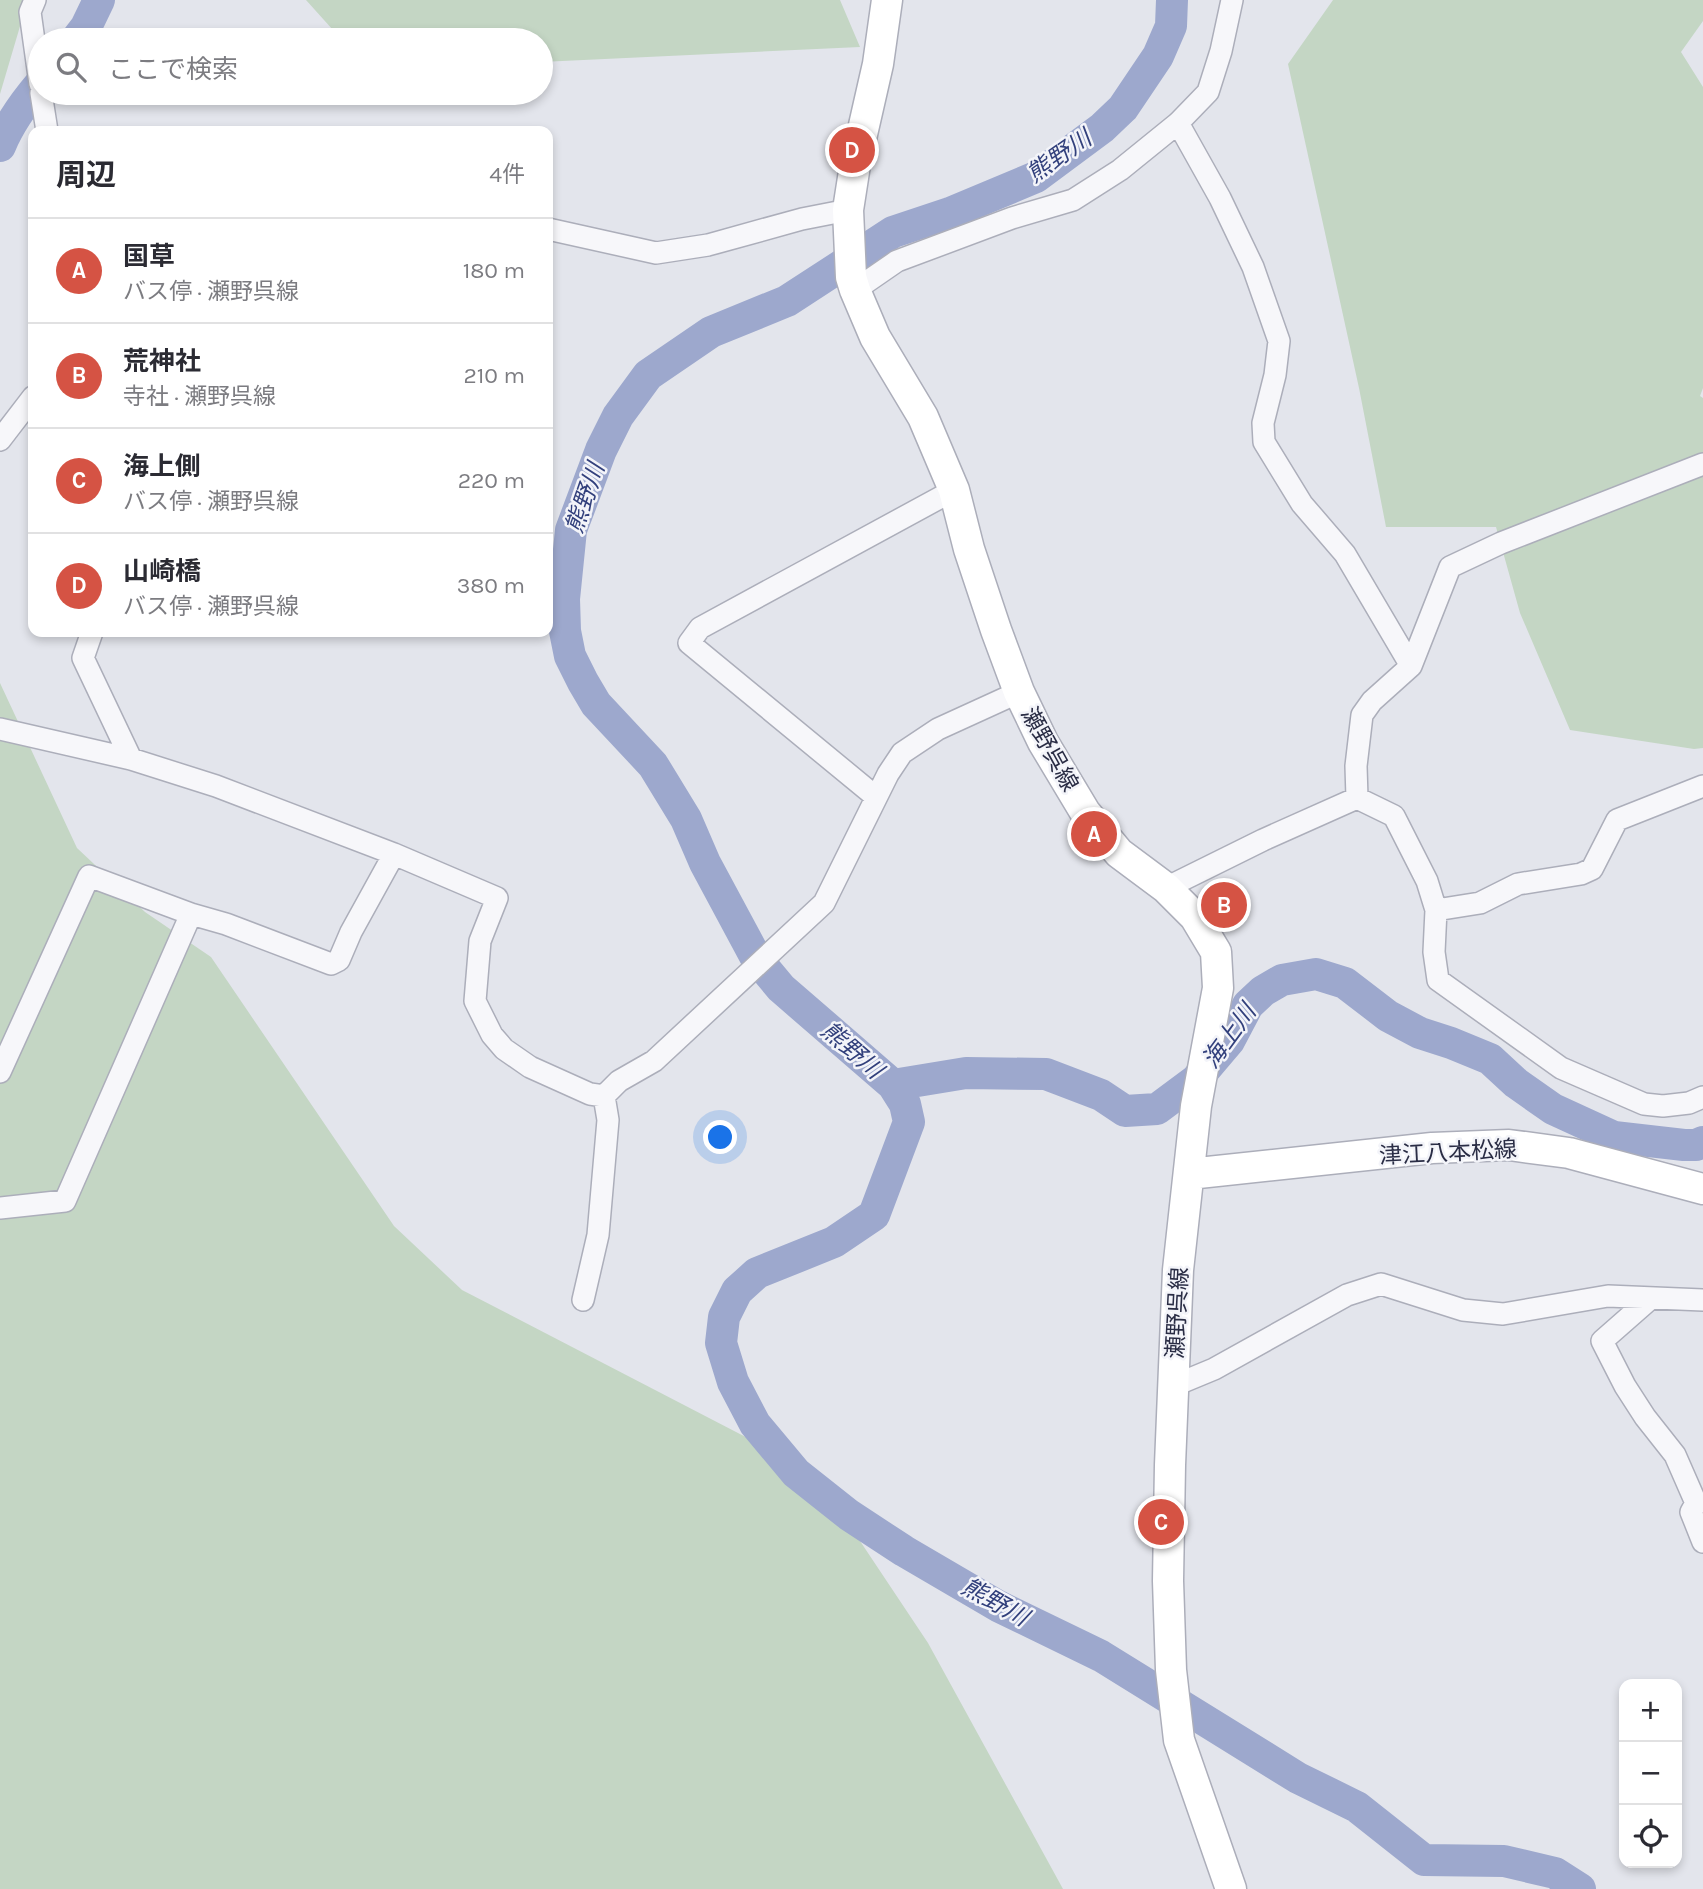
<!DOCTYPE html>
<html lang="ja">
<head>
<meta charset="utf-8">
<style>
	:root { --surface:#fff; --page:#f7f7f7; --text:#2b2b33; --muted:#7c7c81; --line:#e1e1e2; --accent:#d55344 }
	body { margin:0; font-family:Karla,"Noto Sans JP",sans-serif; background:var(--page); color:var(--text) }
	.controls { position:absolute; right:21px; bottom:21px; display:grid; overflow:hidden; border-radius:14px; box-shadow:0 4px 10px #0003 }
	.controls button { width:63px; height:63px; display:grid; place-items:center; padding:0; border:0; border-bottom:2px solid var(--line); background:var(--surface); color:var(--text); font:35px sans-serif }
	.you { position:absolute; left:721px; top:1138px; width:24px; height:24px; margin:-18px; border:5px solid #fff; border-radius:50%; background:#1a73e8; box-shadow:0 0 0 10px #1a73e833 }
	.badge { display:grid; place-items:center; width:46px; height:46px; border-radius:50%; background:var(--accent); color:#fff; font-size:23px; font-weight:700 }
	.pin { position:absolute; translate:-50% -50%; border:4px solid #fff; box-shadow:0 2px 7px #0006 }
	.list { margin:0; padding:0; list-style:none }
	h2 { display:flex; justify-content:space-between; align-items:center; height:91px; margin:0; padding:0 28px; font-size:30px }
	h2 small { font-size:23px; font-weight:400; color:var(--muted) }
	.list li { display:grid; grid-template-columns:46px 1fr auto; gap:21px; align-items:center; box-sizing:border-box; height:105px; padding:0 28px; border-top:2px solid var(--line) }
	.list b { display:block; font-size:26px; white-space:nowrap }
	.list p { margin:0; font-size:23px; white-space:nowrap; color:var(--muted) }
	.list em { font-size:23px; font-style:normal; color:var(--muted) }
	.icon { flex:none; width:38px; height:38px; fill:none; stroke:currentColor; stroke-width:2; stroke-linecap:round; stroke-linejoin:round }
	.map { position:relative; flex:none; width:1703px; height:1889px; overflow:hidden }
	.search { position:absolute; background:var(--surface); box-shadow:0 4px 10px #0003; left:28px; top:28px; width:525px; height:77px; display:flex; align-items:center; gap:18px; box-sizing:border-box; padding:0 24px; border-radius:38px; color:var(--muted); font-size:26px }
	.panel { position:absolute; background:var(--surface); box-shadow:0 4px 10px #0003; left:28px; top:126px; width:525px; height:511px; border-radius:14px }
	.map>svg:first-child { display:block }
	.green { fill:#c4d6c4 }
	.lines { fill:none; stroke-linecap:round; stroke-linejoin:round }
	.river { stroke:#9da8cd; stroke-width:32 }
	.minor-casing { stroke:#acaeba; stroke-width:24 }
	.secondary-casing { stroke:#acaeba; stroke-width:33 }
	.minor { stroke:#f7f7fa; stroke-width:21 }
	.secondary { stroke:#fff; stroke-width:30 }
	.labels { text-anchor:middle; stroke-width:5; stroke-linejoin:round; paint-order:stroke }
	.street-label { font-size:23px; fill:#2a2d45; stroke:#f3f4f9 }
	.water-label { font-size:24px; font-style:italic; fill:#32407c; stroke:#f3f4f9 }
</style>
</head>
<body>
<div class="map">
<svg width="1703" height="1889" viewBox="0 0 1703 1889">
	<rect width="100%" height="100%" fill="#e3e5ec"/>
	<!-- green -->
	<path class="green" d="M 0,0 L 22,0 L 26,6 L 0,94 Z
		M 306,0 L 840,0 L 860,47 L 541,62 L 541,40 L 342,40 Z
		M 1333,0 L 1703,0 L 1703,21 L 1681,52 L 1703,87 L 1703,388 L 1700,396 L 1703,398 L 1703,748 L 1694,749 L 1570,730 L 1520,613 L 1496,527 L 1386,527 L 1359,388 L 1288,64 Z
		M 0,683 L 77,848 L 145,912 L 211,957 L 394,1226 L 462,1290 L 771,1450 L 852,1529 L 928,1643 L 1063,1889 L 0,1889 Z"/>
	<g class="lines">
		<!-- river -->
		<path class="river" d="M 1172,0 L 1171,26 L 1158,56 L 1123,108 L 1102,128 L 1036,177 L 950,213 L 893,232 L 787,301 L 711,332 L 648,375 L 618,416 L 601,450 L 571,530 L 564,599 L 565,631 L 570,656 L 583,682 L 596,704 L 653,765 L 686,819 L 705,863 L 756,958 L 781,988 L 893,1085 L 905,1104 L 909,1122 L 874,1215 L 834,1242 L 757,1273 L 737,1291 L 724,1317 L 721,1343 L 733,1382 L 755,1424 L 796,1473 L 849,1515 L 904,1551 L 998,1606 L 1101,1656 L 1298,1778 L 1357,1807 L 1424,1860 L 1504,1861 L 1555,1873 L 1580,1889
			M 76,40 L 86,27 L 99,0
			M 0,146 C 10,122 23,104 40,84
			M 893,1085 L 966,1073 L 1046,1074 L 1101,1095 L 1125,1111 L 1157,1109 L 1196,1080 L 1229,1041 L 1248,1005 L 1263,991 L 1282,980 L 1316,974 L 1345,983 L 1388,1016 L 1420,1033 L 1451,1043 L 1490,1059 L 1516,1083 L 1553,1109 L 1614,1137 L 1684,1145 L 1696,1145 L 1703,1142"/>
		<defs>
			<path id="minor" d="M 35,0 L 30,12 L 40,84
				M 41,93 L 47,131
				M 1178,123 L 1220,198 L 1253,267 L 1279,341 L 1275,375 L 1263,423 L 1264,442 L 1302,504 L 1345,554 L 1411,666
				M 548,229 L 656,253 L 708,245 L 802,219 L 848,210
				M 855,290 L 897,261 L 1012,218 L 1073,200 L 1120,170 L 1178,123 L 1208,92 L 1221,51 L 1232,0
				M 0,440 L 33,397
				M 92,632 L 83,658 L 131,759
				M 0,729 L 131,759 L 216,786 L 394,854 L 497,898 L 480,941 L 475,1001 L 492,1035 L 504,1049 L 530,1067 L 590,1094 L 604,1096
				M 876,797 L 689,643 L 700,628 L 954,490
				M 1357,798 L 1356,766 L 1362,715 L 1372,701 L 1411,666 L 1450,567 L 1501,543 L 1703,464
				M 1166,888 L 1263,840 L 1357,798 L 1394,816 L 1427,881 L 1436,910 L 1434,952 L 1438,980 L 1561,1068 L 1644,1104 L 1663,1106 L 1689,1103 L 1703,1097
				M 1436,910 L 1480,903 L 1518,884 L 1581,874 L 1592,869 L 1617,820 L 1703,786
				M 191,914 L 226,924 L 331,964 L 339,960 L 351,932 L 394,854
				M 0,1072 L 89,876 L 191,914 L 65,1201 L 0,1208
				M 604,1096 L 619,1081 L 654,1061 L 824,903 L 888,774 L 902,753 L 938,729 L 1019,692
				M 1651,1298 L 1602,1341 L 1625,1386 L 1645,1417 L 1675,1455 L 1696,1503 L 1691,1512 L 1703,1542
				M 583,1300 L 598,1235 L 608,1120 L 604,1096
				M 1173,1386 L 1214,1369 L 1347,1295 L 1381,1284 L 1463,1310 L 1503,1314 L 1608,1296 L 1703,1300"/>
			<path id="secondary" d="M 887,0 L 878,64 L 855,165 L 848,210 L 851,277 L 855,290 L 875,337 L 923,417 L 954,490 L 969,549 L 996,630 L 1019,692 L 1043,742 L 1085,812 L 1119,853 L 1166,888 L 1195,917 L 1216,952 L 1218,988 L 1196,1106 L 1178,1270 L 1170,1465 L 1168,1581 L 1171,1670 L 1179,1740 L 1231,1889
				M 1189,1174 L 1432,1148 L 1509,1145 L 1569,1153 L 1703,1189"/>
		</defs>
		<!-- minor casing -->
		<use href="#minor" class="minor-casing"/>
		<!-- secondary casing -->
		<use href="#secondary" class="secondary-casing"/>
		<!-- minor -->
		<use href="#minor" class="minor"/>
		<!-- secondary -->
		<use href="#secondary" class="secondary"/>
	</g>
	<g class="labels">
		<!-- street labels -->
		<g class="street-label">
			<text transform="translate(1050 749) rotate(61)" y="8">瀬野呉線</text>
			<text transform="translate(1448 1152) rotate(-3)" y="8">津江八本松線</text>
			<text transform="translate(1177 1313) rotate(-87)" y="8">瀬野呉線</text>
		</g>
		<!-- water labels -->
		<g class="water-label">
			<text transform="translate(1059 156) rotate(-35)" y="8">熊野川</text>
			<text transform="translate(585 498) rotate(-71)" y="8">熊野川</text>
			<text transform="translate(1229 1036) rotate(-54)" y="8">海上川</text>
			<text transform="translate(852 1050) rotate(41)" y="8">熊野川</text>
			<text transform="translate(995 1602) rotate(29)" y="8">熊野川</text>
		</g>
	</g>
</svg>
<div class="controls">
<button>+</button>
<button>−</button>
<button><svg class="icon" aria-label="locate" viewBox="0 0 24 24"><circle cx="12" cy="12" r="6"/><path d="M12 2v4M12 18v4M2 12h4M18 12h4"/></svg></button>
</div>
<div class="you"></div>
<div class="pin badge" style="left:1094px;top:834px">A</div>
<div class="pin badge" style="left:1224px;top:905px">B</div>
<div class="pin badge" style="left:1161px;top:1522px">C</div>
<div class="pin badge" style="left:852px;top:150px">D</div>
<div class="search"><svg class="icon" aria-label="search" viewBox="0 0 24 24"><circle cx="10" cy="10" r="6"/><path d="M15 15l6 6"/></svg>ここで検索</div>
<section class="panel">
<h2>周辺<small>4件</small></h2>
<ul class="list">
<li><span class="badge">A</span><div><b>国草</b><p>バス停 · 瀬野呉線</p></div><em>180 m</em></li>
<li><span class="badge">B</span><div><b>荒神社</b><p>寺社 · 瀬野呉線</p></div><em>210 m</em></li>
<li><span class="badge">C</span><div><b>海上側</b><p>バス停 · 瀬野呉線</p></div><em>220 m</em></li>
<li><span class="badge">D</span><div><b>山崎橋</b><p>バス停 · 瀬野呉線</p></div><em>380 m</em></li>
</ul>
</section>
</div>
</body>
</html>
